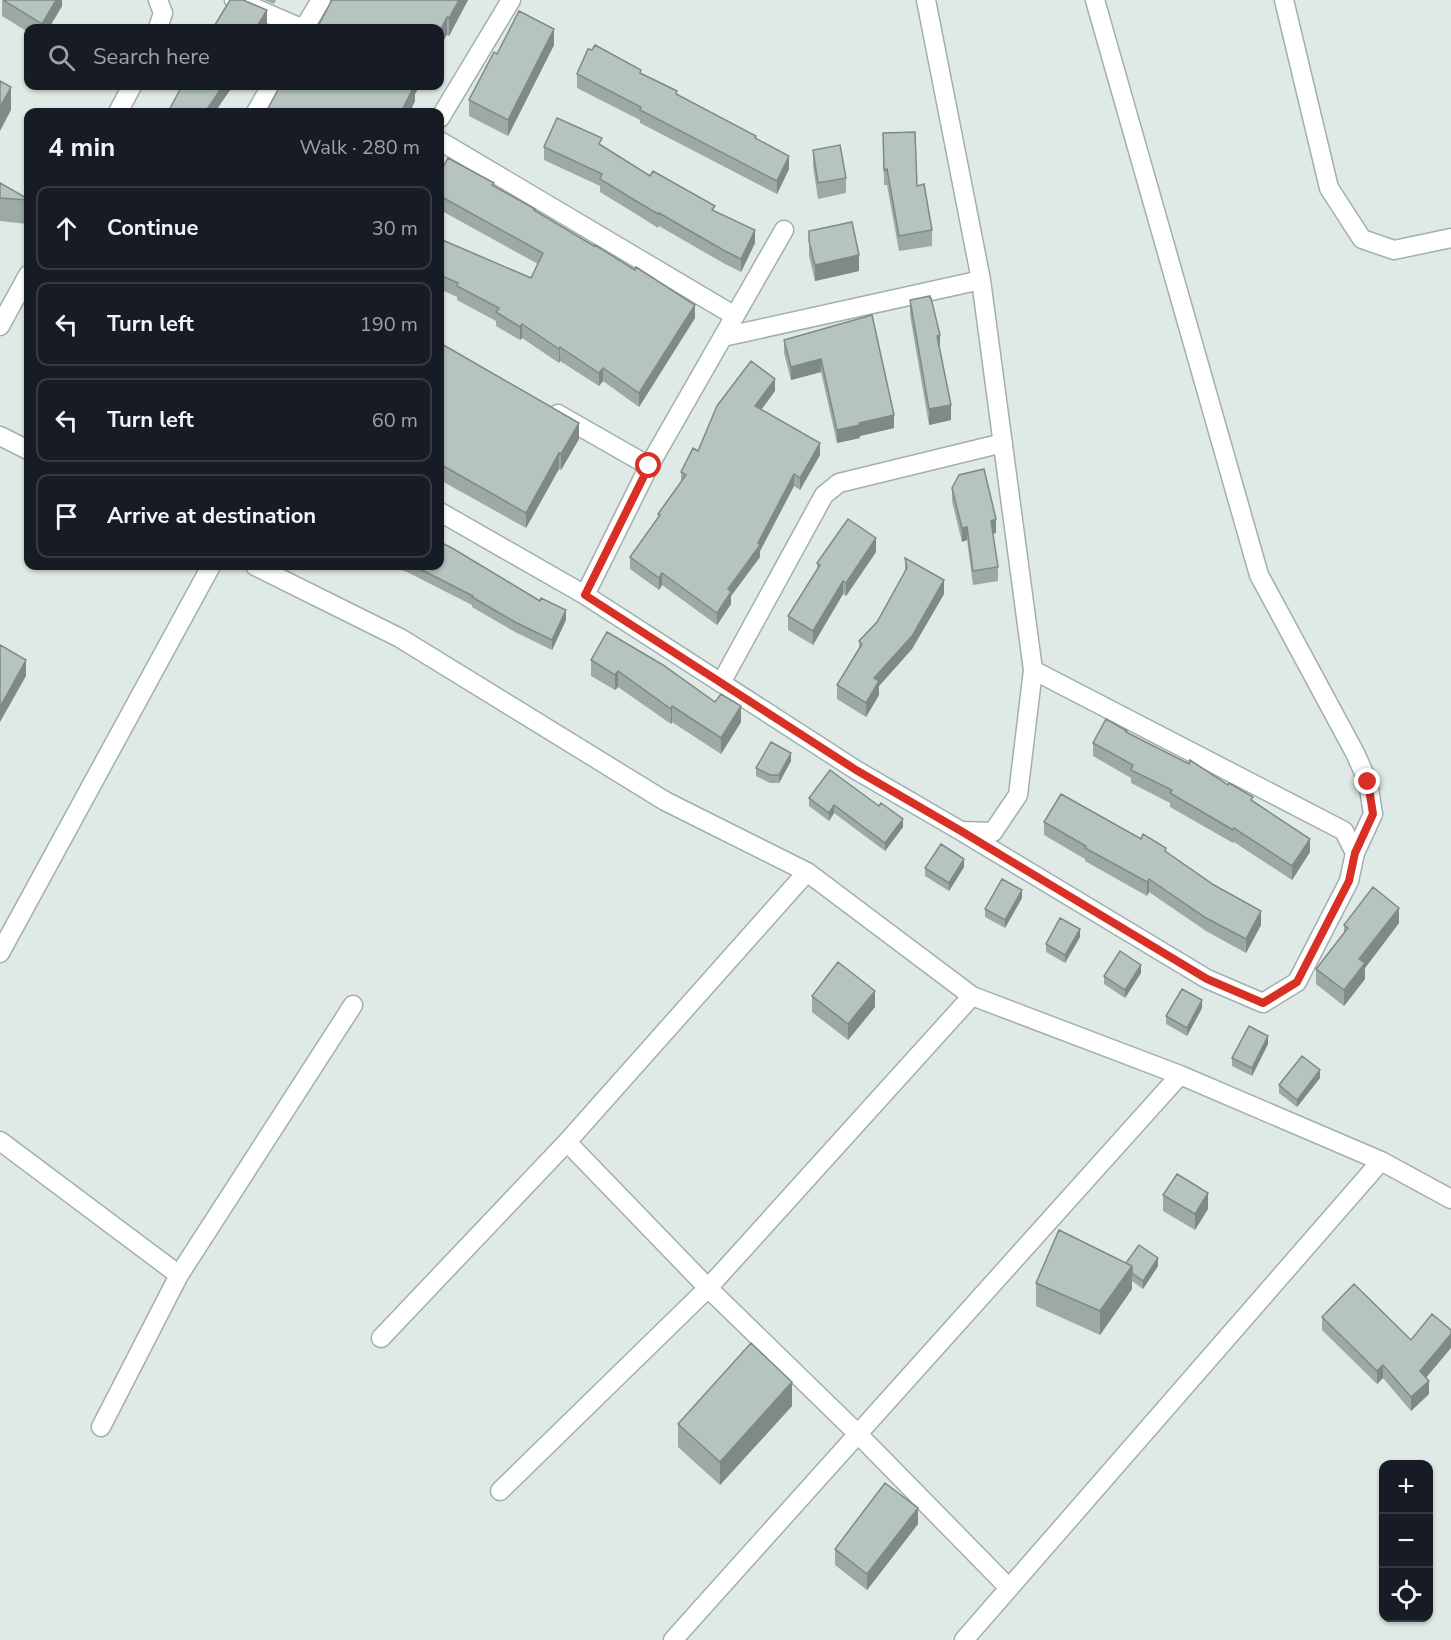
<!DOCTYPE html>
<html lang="en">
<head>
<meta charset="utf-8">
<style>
	:root { --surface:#171b24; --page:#242831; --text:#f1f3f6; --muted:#9ea1a6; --line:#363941 }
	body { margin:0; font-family:"Nunito Sans",sans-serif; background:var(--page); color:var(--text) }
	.controls { position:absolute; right:18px; bottom:18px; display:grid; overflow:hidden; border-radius:12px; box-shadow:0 2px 4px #0004 }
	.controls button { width:54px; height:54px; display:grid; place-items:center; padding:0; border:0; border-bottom:2px solid var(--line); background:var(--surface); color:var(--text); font:30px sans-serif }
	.stop { position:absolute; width:18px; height:18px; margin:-14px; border:4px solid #d93025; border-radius:50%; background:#fff }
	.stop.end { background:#d93025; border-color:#fff; box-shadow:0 2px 6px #0008 }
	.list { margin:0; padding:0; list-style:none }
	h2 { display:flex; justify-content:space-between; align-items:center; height:78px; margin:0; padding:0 24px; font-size:26px }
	h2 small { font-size:20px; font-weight:400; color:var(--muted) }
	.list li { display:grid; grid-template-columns:39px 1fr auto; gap:18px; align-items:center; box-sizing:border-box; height:84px; margin:0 12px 12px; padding:0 12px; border:2px solid var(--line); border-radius:12px }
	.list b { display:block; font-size:22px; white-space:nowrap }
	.list em { font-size:20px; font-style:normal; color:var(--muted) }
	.icon { flex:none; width:33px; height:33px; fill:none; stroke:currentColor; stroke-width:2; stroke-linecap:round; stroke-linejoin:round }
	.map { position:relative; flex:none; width:1451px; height:1640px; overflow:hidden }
	.search { position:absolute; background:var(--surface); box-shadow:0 2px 4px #0004; left:24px; top:24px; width:420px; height:66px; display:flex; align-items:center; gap:15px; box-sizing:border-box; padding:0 21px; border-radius:12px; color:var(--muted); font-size:22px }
	.panel { position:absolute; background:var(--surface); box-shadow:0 2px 4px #0004; left:24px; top:108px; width:420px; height:462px; border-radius:12px }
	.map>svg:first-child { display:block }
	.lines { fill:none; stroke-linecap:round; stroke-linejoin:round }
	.minor-casing { stroke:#a2b0ad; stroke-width:21 }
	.minor { stroke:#fff; stroke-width:18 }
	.wall { fill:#9ca9a4 }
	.shaded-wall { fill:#7f8986 }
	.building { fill:#b5c4bf; stroke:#7f8986; stroke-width:1.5 }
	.route { stroke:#d93025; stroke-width:8 }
</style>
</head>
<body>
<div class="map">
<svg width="1451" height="1640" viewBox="0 0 1451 1640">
	<rect width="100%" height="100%" fill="#dfe9e6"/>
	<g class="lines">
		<defs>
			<path id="minor" d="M 234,0 L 250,6 L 301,28
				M 1095,0 L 1259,575 L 1355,753 L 1368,782 L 1373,814 L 1355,853
				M 1284,0 L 1329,188 L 1362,239 L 1394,250 L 1451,238
				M 158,28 L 163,13 L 158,0
				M 304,28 L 321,0
				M 118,112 L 132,86
				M 256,112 L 271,86
				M 440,118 L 511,0
				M 440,141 L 735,316
				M 0,326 L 28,275
				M 723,337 L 981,280
				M 558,414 L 649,466
				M 0,436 L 28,450
				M 440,512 L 585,595 L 856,770 L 961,831 L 993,832 L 1018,795 L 1033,670 L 981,280 L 926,0
				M 255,566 L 400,638 L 665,801 L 807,872 L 972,996 L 1180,1075 L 1381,1161 L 1451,1199
				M 585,595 L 649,466 L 784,230
				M 721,683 L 824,495 L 839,483 L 1003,443
				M 961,831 L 1207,979 L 1263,1003 L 1297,982 L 1349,881 L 1355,853 L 1344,831 L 1033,670
				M 0,953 L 211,566
				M 0,1141 L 179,1275
				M 567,1142 L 708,1288 L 858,1434 L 1009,1588
				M 381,1338 L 567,1142 L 807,872
				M 101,1427 L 179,1275 L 353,1005
				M 500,1491 L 708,1288 L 972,996
				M 673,1640 L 1180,1075
				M 964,1640 L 1381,1161"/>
		</defs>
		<!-- minor casing -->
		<use href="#minor" class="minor-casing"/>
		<!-- minor -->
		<use href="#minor" class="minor"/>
	</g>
	<!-- wall -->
	<path class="wall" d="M 62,0 L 62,6 L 49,28 L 28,28 L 28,32 L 2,16 L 2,1 Z
		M 264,0 L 276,0 L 274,4 Z
		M 332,0 L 468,0 L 449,36 Z
		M 554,45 L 508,136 L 469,116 L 469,100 L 497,54 Z
		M 641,73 L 756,139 L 789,169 L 777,194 L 640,123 L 640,120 L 577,88 L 577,74 Z
		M 883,133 L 917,186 L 932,230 L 932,246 L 899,251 L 887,185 L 884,185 Z
		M 602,145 L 650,176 L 715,211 L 755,243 L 741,272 L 725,264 L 659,226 L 658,228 L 636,214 L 600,192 L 600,186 L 544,160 L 544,147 Z
		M 813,150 L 846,178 L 846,193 L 818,199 L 813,166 Z
		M 440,173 L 494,186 L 535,210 L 695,318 L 639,407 L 603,381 L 599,386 L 560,361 L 559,363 L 522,338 L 520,340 L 496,326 L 496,321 L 457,300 L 457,297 L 440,289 L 440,239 L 531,278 L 538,264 L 440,210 Z
		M 0,183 L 28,199 L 28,224 L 0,221 Z
		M 809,231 L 859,271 L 815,281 L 809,256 Z
		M 910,300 L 940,349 L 951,420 L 929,425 L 910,315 Z
		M 872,315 L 894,428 L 860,436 L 860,438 L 837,443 L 821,372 L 791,380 L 784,353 L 784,340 Z
		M 440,343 L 579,439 L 561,470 L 559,469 L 526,528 L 440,480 Z
		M 775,391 L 761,410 L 820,455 L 800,490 L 794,486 L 760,551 L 760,557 L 731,596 L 731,604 L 717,625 L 662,585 L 659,590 L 630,569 L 630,557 L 658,518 L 658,514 L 681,482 L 681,472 L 698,451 Z
		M 952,488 L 996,533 L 993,534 L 998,567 L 998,581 L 973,585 L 967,540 L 962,542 L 952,501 Z
		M 876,552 L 846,596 L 843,594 L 813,645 L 788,630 L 788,616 L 817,570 L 817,563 Z
		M 905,558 L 944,594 L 912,649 L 879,686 L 879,695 L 866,717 L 837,699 L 837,685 L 859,648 L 859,641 L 877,622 L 905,573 Z
		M 390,566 L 440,566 L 566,620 L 552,650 L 515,632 L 472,607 L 472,605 L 407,572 Z
		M 591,660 L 715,702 L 741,722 L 721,754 L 672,722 L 671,724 L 618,687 L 615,690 L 591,676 Z
		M 1127,732 L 1253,801 L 1310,852 L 1292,880 L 1234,842 L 1233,843 L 1170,807 L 1170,803 L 1131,783 L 1131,778 L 1093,756 L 1093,743 Z
		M 791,761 L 779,783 L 770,783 L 756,776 L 756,768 Z
		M 809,798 L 903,827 L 885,851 L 834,813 L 829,821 L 809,806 Z
		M 1044,822 L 1141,839 L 1166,851 L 1261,925 L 1246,953 L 1206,931 L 1149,892 L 1147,896 L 1085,861 L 1085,859 L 1044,835 Z
		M 964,867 L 949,891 L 925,876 L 925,868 Z
		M 1022,898 L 1005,928 L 985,917 L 985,909 Z
		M 1399,923 L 1365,968 L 1365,979 L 1344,1006 L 1316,984 L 1316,969 L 1344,932 L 1344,925 Z
		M 1080,937 L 1065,963 L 1046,952 L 1046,944 Z
		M 1141,973 L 1125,998 L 1104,984 L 1104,976 Z
		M 812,996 L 875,1007 L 848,1040 L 812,1012 Z
		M 1202,1008 L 1187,1036 L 1166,1024 L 1166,1016 Z
		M 1268,1044 L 1252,1076 L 1232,1066 L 1232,1058 Z
		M 1320,1078 L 1297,1107 L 1279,1093 L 1279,1085 Z
		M 1163,1195 L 1208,1209 L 1195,1230 L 1163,1211 Z
		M 1126,1263 L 1158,1266 L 1143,1289 L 1132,1281 L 1132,1289 L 1100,1335 L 1036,1306 L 1036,1283 Z
		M 1322,1317 L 1426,1378 L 1429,1394 L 1411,1411 L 1383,1378 L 1377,1384 L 1322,1330 Z
		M 792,1406 L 720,1485 L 678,1447 L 678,1424 Z
		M 918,1524 L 867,1590 L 835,1565 L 835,1549 Z"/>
	<!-- shaded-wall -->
	<path class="shaded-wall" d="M 56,0 L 62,0 L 62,6 L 49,28 L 42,28 L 42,24 Z
		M 459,0 L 468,0 L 449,36 L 449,18 Z
		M 267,10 L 267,26 L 266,28 L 256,28 Z
		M 447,17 L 447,34 L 440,48 L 440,31 Z
		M 554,29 L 554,45 L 508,136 L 508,120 Z
		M 223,86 L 233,86 L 215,112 L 205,112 Z
		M 413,86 L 420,86 L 415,94 L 415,101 L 410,112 L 401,112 Z
		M 11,87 L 11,110 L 0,131 L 0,107 Z
		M 789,156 L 789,169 L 777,194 L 777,181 Z
		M 755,230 L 755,243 L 741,272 L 741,259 Z
		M 859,255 L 859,271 L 815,281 L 815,265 Z
		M 695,305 L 695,318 L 639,407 L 639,393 Z
		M 522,324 L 522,338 L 520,340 L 520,327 Z
		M 940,335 L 940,351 L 937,336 Z
		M 560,347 L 560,361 L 559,363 L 559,349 Z
		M 821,359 L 821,372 L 791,380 L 791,367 Z
		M 603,368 L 603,381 L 599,386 L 599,373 Z
		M 775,379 L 775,391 L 755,418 L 755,406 Z
		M 951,405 L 951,420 L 929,425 L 929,409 Z
		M 894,415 L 894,428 L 860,436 L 860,438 L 837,443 L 837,430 L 859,423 Z
		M 579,423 L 579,439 L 561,470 L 561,454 Z
		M 820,443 L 820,455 L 800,490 L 800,478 Z
		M 559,453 L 559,469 L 526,528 L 526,513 Z
		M 794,474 L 794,486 L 760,551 L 760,557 L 731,596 L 731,604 L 717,625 L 717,613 L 728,589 L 758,543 Z
		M 996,519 L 996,533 L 991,534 L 991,521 Z
		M 967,527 L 967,540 L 962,542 L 962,528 Z
		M 876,538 L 876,552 L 846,596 L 846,583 Z
		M 662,573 L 662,585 L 659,590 L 659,578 Z
		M 944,580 L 944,594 L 912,649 L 879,686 L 879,695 L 866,717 L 866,703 L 874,678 Z
		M 843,581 L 843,594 L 813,645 L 813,631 Z
		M 566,610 L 566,620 L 552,650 L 552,640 Z
		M 26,660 L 26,676 L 0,722 L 0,707 Z
		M 618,671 L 618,687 L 615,690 L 615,675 Z
		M 672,706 L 672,722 L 671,724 L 671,709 Z
		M 741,706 L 741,722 L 721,754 L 721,738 Z
		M 791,753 L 791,761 L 779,783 L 779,775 Z
		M 834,805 L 834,813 L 829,821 L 829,813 Z
		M 903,819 L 903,827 L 885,851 L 885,843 Z
		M 1310,839 L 1310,852 L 1292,880 L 1292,866 Z
		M 964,859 L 964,867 L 949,891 L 949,883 Z
		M 1149,879 L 1149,892 L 1147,896 L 1147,882 Z
		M 1022,890 L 1022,898 L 1005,928 L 1005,920 Z
		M 1399,908 L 1399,923 L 1365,968 L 1365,979 L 1344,1006 L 1344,990 L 1359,959 Z
		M 1261,911 L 1261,925 L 1246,953 L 1246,939 Z
		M 1080,929 L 1080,937 L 1065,963 L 1065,955 Z
		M 1141,965 L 1141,973 L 1125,998 L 1125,990 Z
		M 875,991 L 875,1007 L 848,1040 L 848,1024 Z
		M 1202,1000 L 1202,1008 L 1187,1036 L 1187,1028 Z
		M 1268,1036 L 1268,1044 L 1252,1076 L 1252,1068 Z
		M 1320,1070 L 1320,1078 L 1297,1107 L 1297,1100 Z
		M 1208,1193 L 1208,1209 L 1195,1230 L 1195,1214 Z
		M 1158,1258 L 1158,1266 L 1143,1289 L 1143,1281 Z
		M 1132,1266 L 1132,1289 L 1100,1335 L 1100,1311 Z
		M 1451,1334 L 1451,1348 L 1420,1385 L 1420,1371 Z
		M 1383,1365 L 1383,1378 L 1377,1384 L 1377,1371 Z
		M 1429,1381 L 1429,1394 L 1411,1411 L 1411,1397 Z
		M 792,1382 L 792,1406 L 720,1485 L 720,1462 Z
		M 918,1508 L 918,1524 L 867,1590 L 867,1574 Z"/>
	<!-- building -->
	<path class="building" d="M 3,0 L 56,0 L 42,24 Z
		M 230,0 L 243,0 L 267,10 L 256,28 L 213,28 Z
		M 332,0 L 459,0 L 449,18 L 447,17 L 440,31 L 440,28 L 317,28 Z
		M 519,11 L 554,29 L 508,120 L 469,100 L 494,52 L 497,54 Z
		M 595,45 L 641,70 L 640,73 L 677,91 L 676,94 L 756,136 L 755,138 L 789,156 L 777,181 L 640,110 L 641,107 L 577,74 L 588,49 L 592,50 Z
		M 0,81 L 11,87 L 0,107 Z
		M 182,86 L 223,86 L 205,112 L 168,112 Z
		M 280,86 L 414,86 L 401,112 L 266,112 Z
		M 557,118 L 602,138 L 599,144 L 650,176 L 653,171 L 715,206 L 712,210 L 755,230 L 741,259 L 725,251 L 659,213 L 658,214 L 636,201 L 600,179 L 602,174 L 544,147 Z
		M 915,132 L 917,186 L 924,184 L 932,230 L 899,236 L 887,169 L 884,170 L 883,133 Z
		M 840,145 L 846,178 L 818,183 L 813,150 Z
		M 448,158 L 494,183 L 492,185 L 535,209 L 534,210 L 594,246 L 595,245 L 635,270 L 636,267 L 695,305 L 639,393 L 603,368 L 599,373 L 560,347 L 559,349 L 522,324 L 520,327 L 496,312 L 499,308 L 457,286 L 458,283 L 440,275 L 440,239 L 531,278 L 543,253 L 440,196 L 440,173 Z
		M 0,183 L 28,199 L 28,200 L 0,198 Z
		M 852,222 L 859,255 L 815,265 L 809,241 L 809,231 Z
		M 930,296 L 930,298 L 931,298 L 940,335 L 937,336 L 951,405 L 929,409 L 910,300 Z
		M 872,315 L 894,415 L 859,423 L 860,425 L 837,430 L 821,359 L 791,367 L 784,340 Z
		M 440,343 L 579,423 L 561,454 L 559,453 L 526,513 L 440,464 Z
		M 751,361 L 775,379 L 755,406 L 820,443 L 800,478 L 794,474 L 758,543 L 760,545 L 728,589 L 731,592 L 717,613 L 662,573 L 659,578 L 630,557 L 660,515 L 658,514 L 686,475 L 681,472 L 693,448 L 698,451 L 717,406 Z
		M 984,469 L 996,519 L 991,521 L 998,567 L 973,571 L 967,527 L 962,528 L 952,488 L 959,475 Z
		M 848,519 L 876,538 L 846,583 L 843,581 L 813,631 L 788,616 L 820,565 L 817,563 Z
		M 440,542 L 452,548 L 540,601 L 541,598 L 566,610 L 552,640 L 515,622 L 472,597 L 473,596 L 414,566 L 440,566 Z
		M 905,558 L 944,580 L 912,636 L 874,678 L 879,681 L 866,703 L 837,685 L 862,644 L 859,641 L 877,622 L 907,568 Z
		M 607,632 L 663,665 L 715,702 L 721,694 L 741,706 L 721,738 L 672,706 L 671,709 L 618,671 L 615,675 L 591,660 Z
		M 0,645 L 26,660 L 0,707 Z
		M 1106,719 L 1127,731 L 1126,732 L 1189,764 L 1190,760 L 1228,785 L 1229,783 L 1253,797 L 1251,800 L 1310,839 L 1292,866 L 1234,828 L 1233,830 L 1170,793 L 1172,790 L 1131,770 L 1133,765 L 1093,743 Z
		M 771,742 L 791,753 L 779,775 L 770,775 L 756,768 Z
		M 830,770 L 879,806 L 881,803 L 903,819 L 885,843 L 834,805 L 829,813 L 809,798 Z
		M 1061,794 L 1141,839 L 1143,834 L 1166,848 L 1165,851 L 1214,885 L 1261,911 L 1246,939 L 1206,918 L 1149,879 L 1147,882 L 1085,848 L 1086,846 L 1044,822 Z
		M 941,844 L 964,859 L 949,883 L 925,868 Z
		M 1002,879 L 1022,890 L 1005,920 L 985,909 Z
		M 1373,887 L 1399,908 L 1359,959 L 1365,963 L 1344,990 L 1316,969 L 1348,928 L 1344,925 Z
		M 1060,918 L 1080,929 L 1065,955 L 1046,944 Z
		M 1120,951 L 1141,965 L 1125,990 L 1104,976 Z
		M 838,962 L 875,991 L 848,1024 L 812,996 Z
		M 1182,989 L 1202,1000 L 1187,1028 L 1166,1016 Z
		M 1249,1026 L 1268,1036 L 1252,1068 L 1232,1058 Z
		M 1302,1056 L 1320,1070 L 1297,1100 L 1279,1085 Z
		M 1177,1174 L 1208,1193 L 1195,1214 L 1163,1195 Z
		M 1059,1230 L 1132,1266 L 1100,1311 L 1036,1283 Z
		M 1139,1245 L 1158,1258 L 1143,1281 L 1132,1273 L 1132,1266 L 1126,1263 Z
		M 1354,1284 L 1411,1340 L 1432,1314 L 1451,1330 L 1451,1334 L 1420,1371 L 1429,1381 L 1411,1397 L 1383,1365 L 1377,1371 L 1322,1317 Z
		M 751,1343 L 792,1382 L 720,1462 L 678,1424 Z
		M 885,1483 L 918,1508 L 867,1574 L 835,1549 Z"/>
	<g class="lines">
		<!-- route -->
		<path class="route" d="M 649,466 L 585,595 L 856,770 L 961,831 L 1207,979 L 1263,1003 L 1297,982 L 1349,881 L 1355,853 L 1373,814 L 1368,782"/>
	</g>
</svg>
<div class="controls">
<button>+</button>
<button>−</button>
<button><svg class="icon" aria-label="locate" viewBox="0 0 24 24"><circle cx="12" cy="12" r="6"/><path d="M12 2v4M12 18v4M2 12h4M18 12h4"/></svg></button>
</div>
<div class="stop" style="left:649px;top:466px"></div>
<div class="stop end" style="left:1368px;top:782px"></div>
<div class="search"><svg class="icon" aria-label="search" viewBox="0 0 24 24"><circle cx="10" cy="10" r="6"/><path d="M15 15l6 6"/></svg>Search here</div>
<section class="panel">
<h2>4 min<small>Walk · 280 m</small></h2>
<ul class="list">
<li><svg class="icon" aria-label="ahead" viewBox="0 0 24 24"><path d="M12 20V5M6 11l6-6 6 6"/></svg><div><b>Continue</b></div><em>30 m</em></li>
<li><svg class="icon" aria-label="left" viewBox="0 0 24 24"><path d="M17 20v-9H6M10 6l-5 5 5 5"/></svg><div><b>Turn left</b></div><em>190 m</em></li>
<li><svg class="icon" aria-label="left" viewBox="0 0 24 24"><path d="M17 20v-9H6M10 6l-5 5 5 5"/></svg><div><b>Turn left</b></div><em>60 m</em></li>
<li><svg class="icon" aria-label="arrive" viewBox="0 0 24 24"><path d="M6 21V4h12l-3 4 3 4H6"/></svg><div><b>Arrive at destination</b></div></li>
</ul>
</section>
</div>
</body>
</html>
